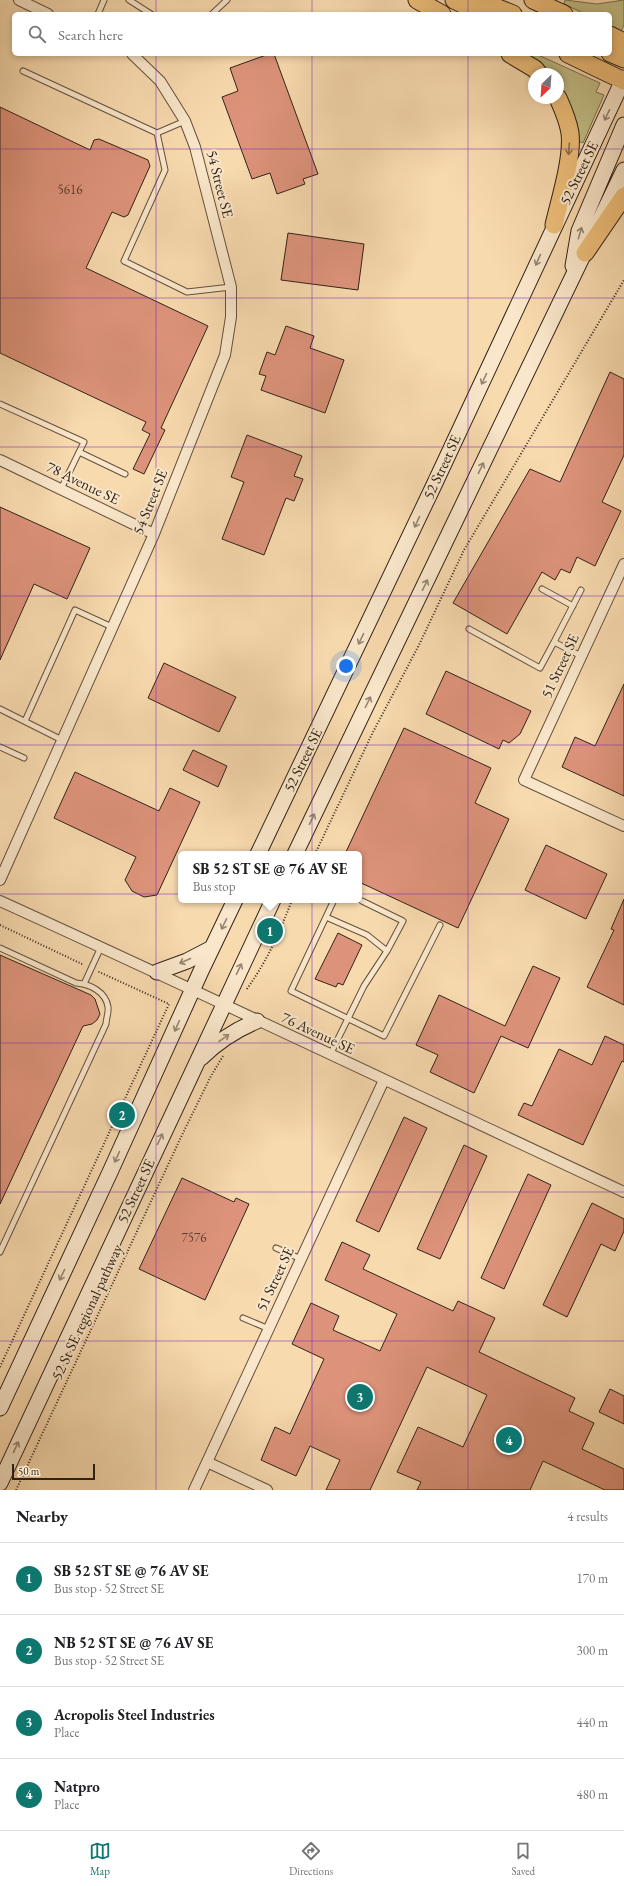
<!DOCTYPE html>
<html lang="en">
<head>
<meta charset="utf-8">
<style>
	:root { --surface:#fff; --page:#f2f2f2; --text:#202124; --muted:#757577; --line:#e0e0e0; --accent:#0f766e }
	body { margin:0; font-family:"EB Garamond",serif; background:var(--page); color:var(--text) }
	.compass { position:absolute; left:528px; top:68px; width:36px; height:36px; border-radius:50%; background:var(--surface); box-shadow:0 2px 6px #0003; rotate:205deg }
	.scale { position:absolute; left:12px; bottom:10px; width:83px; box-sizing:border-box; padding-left:4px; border:2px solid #312317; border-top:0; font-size:11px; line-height:14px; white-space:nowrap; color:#312317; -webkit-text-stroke:3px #fae7cb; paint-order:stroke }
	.you { position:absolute; left:346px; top:666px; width:14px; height:14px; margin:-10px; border:3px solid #fff; border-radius:50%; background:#1a73e8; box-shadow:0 0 0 6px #1a73e833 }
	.badge { display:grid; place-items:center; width:26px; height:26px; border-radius:50%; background:var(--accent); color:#fff; font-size:13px; font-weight:700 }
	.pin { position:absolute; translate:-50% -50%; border:2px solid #fff; box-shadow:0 1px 4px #0006 }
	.popup { position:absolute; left:178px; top:851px; width:184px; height:52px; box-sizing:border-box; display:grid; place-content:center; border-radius:6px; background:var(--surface); filter:drop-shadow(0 1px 3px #0005); font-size:13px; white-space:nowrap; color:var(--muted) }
	.popup b { font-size:15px; color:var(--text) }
	.popup::after { content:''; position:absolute; left:50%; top:100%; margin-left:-8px; border:8px solid transparent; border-top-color:var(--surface) }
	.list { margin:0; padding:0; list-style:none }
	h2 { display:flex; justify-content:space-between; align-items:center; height:52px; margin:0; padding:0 16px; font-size:17px }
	h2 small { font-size:13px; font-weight:400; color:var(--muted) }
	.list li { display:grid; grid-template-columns:26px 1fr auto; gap:12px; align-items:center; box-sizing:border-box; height:72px; padding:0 16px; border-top:1px solid var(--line) }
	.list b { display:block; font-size:15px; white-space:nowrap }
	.list p { margin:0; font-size:13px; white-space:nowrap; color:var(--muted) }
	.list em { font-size:13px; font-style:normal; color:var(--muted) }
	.icon { flex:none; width:22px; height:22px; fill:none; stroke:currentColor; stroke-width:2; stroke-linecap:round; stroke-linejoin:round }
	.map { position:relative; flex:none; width:624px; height:1490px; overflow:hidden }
	.search { position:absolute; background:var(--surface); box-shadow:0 2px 6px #0003; left:12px; right:12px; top:12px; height:44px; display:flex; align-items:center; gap:10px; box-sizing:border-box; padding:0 14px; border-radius:6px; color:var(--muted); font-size:15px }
	.sheet { height:340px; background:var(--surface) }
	nav { display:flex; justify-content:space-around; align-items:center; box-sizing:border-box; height:56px; border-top:1px solid var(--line); background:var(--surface); font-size:11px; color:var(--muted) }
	nav a { display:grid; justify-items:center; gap:2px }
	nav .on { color:var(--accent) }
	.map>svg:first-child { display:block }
	.green { fill:#c3be86; stroke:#7a704e }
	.building { fill:#dd937b; stroke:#312317 }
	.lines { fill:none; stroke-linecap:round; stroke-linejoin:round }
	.service-casing { stroke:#63513d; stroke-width:7 }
	.minor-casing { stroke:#63513d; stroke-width:12 }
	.secondary-casing { stroke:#312317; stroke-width:17 }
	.primary-casing { stroke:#312317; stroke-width:19 }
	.path { stroke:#312317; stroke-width:2; stroke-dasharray:1 2; stroke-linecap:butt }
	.service { stroke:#fae7cb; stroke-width:5 }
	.minor { stroke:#fae7cb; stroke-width:10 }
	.secondary { stroke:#fae7cb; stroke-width:15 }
	.primary { stroke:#ecbd78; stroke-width:17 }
	.oneway { stroke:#968571 }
	.oneway2 { stroke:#8e7048 }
	.grid { fill:none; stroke:#7b2cbf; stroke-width:1; stroke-opacity:0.55 }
	.labels { text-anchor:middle; stroke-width:4; stroke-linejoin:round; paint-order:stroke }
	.number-label { font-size:13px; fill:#5c3f30 }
	.street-label { font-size:15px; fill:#312317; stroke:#fae7cb }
</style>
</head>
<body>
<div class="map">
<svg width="624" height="1490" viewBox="0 0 624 1490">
	<rect width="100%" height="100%" fill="#f8daaf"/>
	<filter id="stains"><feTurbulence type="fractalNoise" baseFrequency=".005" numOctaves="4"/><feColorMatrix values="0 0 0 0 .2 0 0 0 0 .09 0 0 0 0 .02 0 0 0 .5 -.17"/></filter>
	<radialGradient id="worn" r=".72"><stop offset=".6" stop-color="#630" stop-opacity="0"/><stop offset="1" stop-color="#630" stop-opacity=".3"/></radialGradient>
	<!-- green -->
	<path class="green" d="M 565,0 L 597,4 L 624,0 L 624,25 L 621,31 L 610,26 L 610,14 L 585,14 L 564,4 Z
		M 522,54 L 536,54 L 600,83 L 596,92 L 604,95 L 583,143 L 578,141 L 563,93 L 558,86 L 558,74 L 547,74 Z"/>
	<!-- building -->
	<path class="building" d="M 269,54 L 274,54 L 318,174 L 303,179 L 305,184 L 277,194 L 270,173 L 252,179 L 222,97 L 238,91 L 230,68 Z
		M 0,107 L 90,150 L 94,140 L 99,139 L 148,160 L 150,166 L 128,215 L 124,217 L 112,212 L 86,268 L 208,326 L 161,428 L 165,430 L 144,474 L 133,469 L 150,434 L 142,430 L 146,422 L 0,353 Z
		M 288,233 L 364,244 L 358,290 L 281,280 Z
		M 286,326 L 314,336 L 310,348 L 344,360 L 325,413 L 261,390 L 266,376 L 259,374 L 267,352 L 275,355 Z
		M 610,372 L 624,379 L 624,455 L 602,502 L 621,511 L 595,566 L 577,557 L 570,573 L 561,569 L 555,580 L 542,572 L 507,634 L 453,603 L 530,469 L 560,482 Z
		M 247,435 L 302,456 L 294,476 L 303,479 L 294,501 L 286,498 L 264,555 L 222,539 L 244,482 L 231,477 Z
		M 0,507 L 90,548 L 67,599 L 34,584 L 0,660 Z
		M 164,663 L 236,697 L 219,732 L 148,698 Z
		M 446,671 L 531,711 L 520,734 L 509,743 L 503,740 L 499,749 L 426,714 Z
		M 624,684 L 624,796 L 562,767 L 575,737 L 595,746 Z
		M 404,728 L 491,768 L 475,803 L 509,819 L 458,928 L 359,882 L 359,854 L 345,854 Z
		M 193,750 L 227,766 L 218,787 L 183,770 Z
		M 75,772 L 159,811 L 170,788 L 200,802 L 157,895 L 144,897 L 132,891 L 125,880 L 136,857 L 54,818 Z
		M 546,845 L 607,874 L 586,919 L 525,890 Z
		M 624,899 L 624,1005 L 587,987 L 614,930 L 611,929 Z
		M 338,933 L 362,945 L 343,985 L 338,983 L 336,987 L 315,979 Z
		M 0,955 L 91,995 L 95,999 L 100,1014 L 97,1020 L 92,1024 L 83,1026 L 0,1204 Z
		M 533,966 L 560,978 L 528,1048 L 501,1036 L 474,1093 L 430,1072 L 438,1055 L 416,1045 L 439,995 L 505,1026 Z
		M 605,1036 L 624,1045 L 624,1062 L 622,1061 L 583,1145 L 518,1115 L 524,1103 L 532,1106 L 559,1049 L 592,1065 Z
		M 404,1117 L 427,1128 L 379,1232 L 356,1221 Z
		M 464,1145 L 487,1156 L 440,1259 L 417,1249 Z
		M 528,1174 L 551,1185 L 504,1289 L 481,1278 Z
		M 182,1178 L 234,1202 L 236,1198 L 249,1204 L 205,1300 L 139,1269 Z
		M 592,1203 L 624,1219 L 624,1231 L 615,1251 L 601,1244 L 567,1317 L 543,1305 Z
		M 342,1242 L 370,1255 L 363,1269 L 453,1311 L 458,1301 L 495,1318 L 479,1352 L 575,1398 L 569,1411 L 594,1423 L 582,1449 L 624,1469 L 624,1490 L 605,1490 L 543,1461 L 530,1490 L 417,1490 L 421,1482 L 397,1472 L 418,1427 L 463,1447 L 487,1395 L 427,1367 L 370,1490 L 326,1490 L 340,1460 L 310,1446 L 296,1476 L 261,1460 L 275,1427 L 290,1434 L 324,1359 L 292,1344 L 311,1303 L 339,1316 L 333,1330 L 380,1351 L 397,1314 L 325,1280 Z
		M 610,1389 L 624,1396 L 624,1424 L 599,1412 Z"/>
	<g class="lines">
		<defs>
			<path id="service" d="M 129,0 L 151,14
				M 98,14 L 104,0
				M 212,14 L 227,0
				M 23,71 L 157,133 L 165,170 L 124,261 L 187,292 L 231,287
				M 157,133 L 185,121
				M 0,404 L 84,442 L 61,489
				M 79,452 L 125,474
				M 542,589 L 573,606
				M 581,590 L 554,642 L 581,656
				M 469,629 L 540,668 L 554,642
				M 0,709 L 62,740
				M 25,721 L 75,610 L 112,627
				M 0,747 L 24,758
				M 334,900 L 291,991 L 384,1036 L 440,925
				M 326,917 L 367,935 L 387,951
				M 0,948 L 76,983 C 90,984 106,992 108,1007 C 109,1012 106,1019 106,1024 L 0,1252
				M 84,984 L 101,947
				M 330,1055 L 364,986 L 387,951 L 403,921 L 362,901
				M 276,1248 L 301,1259
				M 243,1318 L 269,1329"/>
			<path id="minor" d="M 19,0 L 48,14
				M 0,460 L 154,534
				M 624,564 L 524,780 L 624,826
				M 0,880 L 154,534 L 225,355 L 231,317 L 231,287 L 195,147 L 185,121 L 160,81 L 132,54
				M 0,901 C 209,996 416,1095 624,1192
				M 207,1462 L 267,1490
				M 194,1490 L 384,1080"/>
			<path id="secondary" d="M 573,266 L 579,231 L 624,125
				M 258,854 L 434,485 L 624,78
				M 295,854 L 624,170
				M 157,972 L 187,961 L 212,948
				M 201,1058 C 218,1041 235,1030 257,1021
				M 0,1408 L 111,1170 L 201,971 L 235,900
				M 0,1483 L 273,900"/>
			<path id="primary" d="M 417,0 L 442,14
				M 454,0 L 483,14
				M 478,0 L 513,14
				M 533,0 L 564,14
				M 610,35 L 624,42
				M 610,53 L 624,59
				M 510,54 L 535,69 L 539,74
				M 568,54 L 624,81
				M 554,225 C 560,199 573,158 570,133 C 568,120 563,109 558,98
				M 585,253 L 624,196"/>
		</defs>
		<!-- service casing -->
		<use href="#service" class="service-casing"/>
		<!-- minor casing -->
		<use href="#minor" class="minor-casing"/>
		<!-- secondary casing -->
		<use href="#secondary" class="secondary-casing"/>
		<!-- primary casing -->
		<use href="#primary" class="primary-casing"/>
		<!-- path -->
		<path class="path" d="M 315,854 L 372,734 L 419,645 L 464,550 L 624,280
			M 0,925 L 84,965
			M 247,989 C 268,959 279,934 292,900
			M 0,1367 L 169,1004 L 97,971
			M 16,1490 L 182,1135 L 211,1076 L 223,1056"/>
		<!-- service -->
		<use href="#service" class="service"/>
		<!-- minor -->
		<use href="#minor" class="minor"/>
		<!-- secondary -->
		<use href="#secondary" class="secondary"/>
		<!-- primary -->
		<use href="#primary" class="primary"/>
	</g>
	<!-- one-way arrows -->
	<defs><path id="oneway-shaft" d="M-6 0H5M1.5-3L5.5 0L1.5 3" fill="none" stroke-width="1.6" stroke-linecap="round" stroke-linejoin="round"/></defs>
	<g class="oneway">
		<use href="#oneway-shaft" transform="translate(607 115) rotate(116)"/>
		<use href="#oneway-shaft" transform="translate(580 233) rotate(-74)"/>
		<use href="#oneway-shaft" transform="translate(538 260) rotate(114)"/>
		<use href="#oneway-shaft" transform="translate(484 379) rotate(115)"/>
		<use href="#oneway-shaft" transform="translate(481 468) rotate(-64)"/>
		<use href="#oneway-shaft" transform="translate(417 522) rotate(115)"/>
		<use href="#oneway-shaft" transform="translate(425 585) rotate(-64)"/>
		<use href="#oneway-shaft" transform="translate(361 639) rotate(115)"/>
		<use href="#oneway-shaft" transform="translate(368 702) rotate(-64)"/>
		<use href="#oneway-shaft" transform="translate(312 819) rotate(-64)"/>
		<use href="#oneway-shaft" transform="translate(224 924) rotate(116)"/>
		<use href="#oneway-shaft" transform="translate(185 961) rotate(156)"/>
		<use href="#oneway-shaft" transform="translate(239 969) rotate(-64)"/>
		<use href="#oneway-shaft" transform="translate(177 1026) rotate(114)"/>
		<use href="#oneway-shaft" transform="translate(224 1038) rotate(-35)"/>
		<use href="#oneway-shaft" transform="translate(160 1139) rotate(-65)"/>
		<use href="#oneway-shaft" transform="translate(117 1157) rotate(114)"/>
		<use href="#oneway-shaft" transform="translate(62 1275) rotate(115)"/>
		<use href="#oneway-shaft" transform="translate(16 1447) rotate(-65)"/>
	</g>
	<use class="oneway2" href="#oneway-shaft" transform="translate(569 149) rotate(94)"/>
	<!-- grid -->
	<path class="grid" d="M 156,0 L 156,14M 312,0 L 312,14M 468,0 L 468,14M 156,54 L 156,1490M 312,54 L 312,1490M 468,54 L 468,1490M 0,149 L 624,149M 0,298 L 624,298M 0,447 L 624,447M 0,596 L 624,596M 0,745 L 624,745M 0,894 L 624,894M 0,1043 L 624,1043M 0,1192 L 624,1192M 0,1341 L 624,1341"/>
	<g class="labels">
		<!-- number labels -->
		<g class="number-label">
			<text x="70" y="194">5616</text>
			<text x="194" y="1242">7576</text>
		</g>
		<!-- street labels -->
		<g class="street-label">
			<text transform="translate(579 173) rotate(-64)" y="5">52 Street SE</text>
			<text transform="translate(220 184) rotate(76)" y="5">54 Street SE</text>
			<text transform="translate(442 467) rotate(-65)" y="5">52 Street SE</text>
			<text transform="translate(83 483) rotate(26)" y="5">78 Avenue SE</text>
			<text transform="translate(150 502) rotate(-68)" y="5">54 Street SE</text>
			<text transform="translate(560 666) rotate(-65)" y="5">51 Street SE</text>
			<text transform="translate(303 760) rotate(-64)" y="5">52 Street SE</text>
			<text transform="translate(318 1033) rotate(25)" y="5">76 Avenue SE</text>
			<text transform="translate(136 1191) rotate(-65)" y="5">52 Street SE</text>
			<text transform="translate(275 1279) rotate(-65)" y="5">51 Street SE</text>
			<text transform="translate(87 1312) rotate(-65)" y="5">52 St SE regional pathway</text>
		</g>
	</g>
	<rect width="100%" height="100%" filter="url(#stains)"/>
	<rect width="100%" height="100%" fill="url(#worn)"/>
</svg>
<svg class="compass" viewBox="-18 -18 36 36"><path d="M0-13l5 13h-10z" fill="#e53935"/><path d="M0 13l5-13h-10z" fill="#757577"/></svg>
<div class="scale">50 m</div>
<div class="you"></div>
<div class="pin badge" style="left:270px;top:931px">1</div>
<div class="popup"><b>SB 52 ST SE @ 76 AV SE</b>Bus stop</div>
<div class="pin badge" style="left:122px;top:1115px">2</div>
<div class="pin badge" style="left:360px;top:1397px">3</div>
<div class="pin badge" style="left:509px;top:1440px">4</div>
<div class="search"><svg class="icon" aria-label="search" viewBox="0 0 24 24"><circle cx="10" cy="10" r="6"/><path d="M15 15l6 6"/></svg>Search here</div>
</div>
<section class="sheet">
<h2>Nearby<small>4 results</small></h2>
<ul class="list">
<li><span class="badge">1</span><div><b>SB 52 ST SE @ 76 AV SE</b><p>Bus stop · 52 Street SE</p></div><em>170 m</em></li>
<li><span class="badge">2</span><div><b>NB 52 ST SE @ 76 AV SE</b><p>Bus stop · 52 Street SE</p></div><em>300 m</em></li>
<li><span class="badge">3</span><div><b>Acropolis Steel Industries</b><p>Place</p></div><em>440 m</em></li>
<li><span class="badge">4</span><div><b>Natpro</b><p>Place</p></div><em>480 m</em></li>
</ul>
</section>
<nav>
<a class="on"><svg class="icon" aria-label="map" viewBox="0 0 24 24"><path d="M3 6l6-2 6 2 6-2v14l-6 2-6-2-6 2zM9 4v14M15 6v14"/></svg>Map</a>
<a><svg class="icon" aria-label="directions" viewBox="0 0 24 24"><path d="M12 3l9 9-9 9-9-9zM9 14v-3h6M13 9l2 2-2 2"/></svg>Directions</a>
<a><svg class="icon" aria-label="saved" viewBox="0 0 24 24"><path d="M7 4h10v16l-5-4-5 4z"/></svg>Saved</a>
</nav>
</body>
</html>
